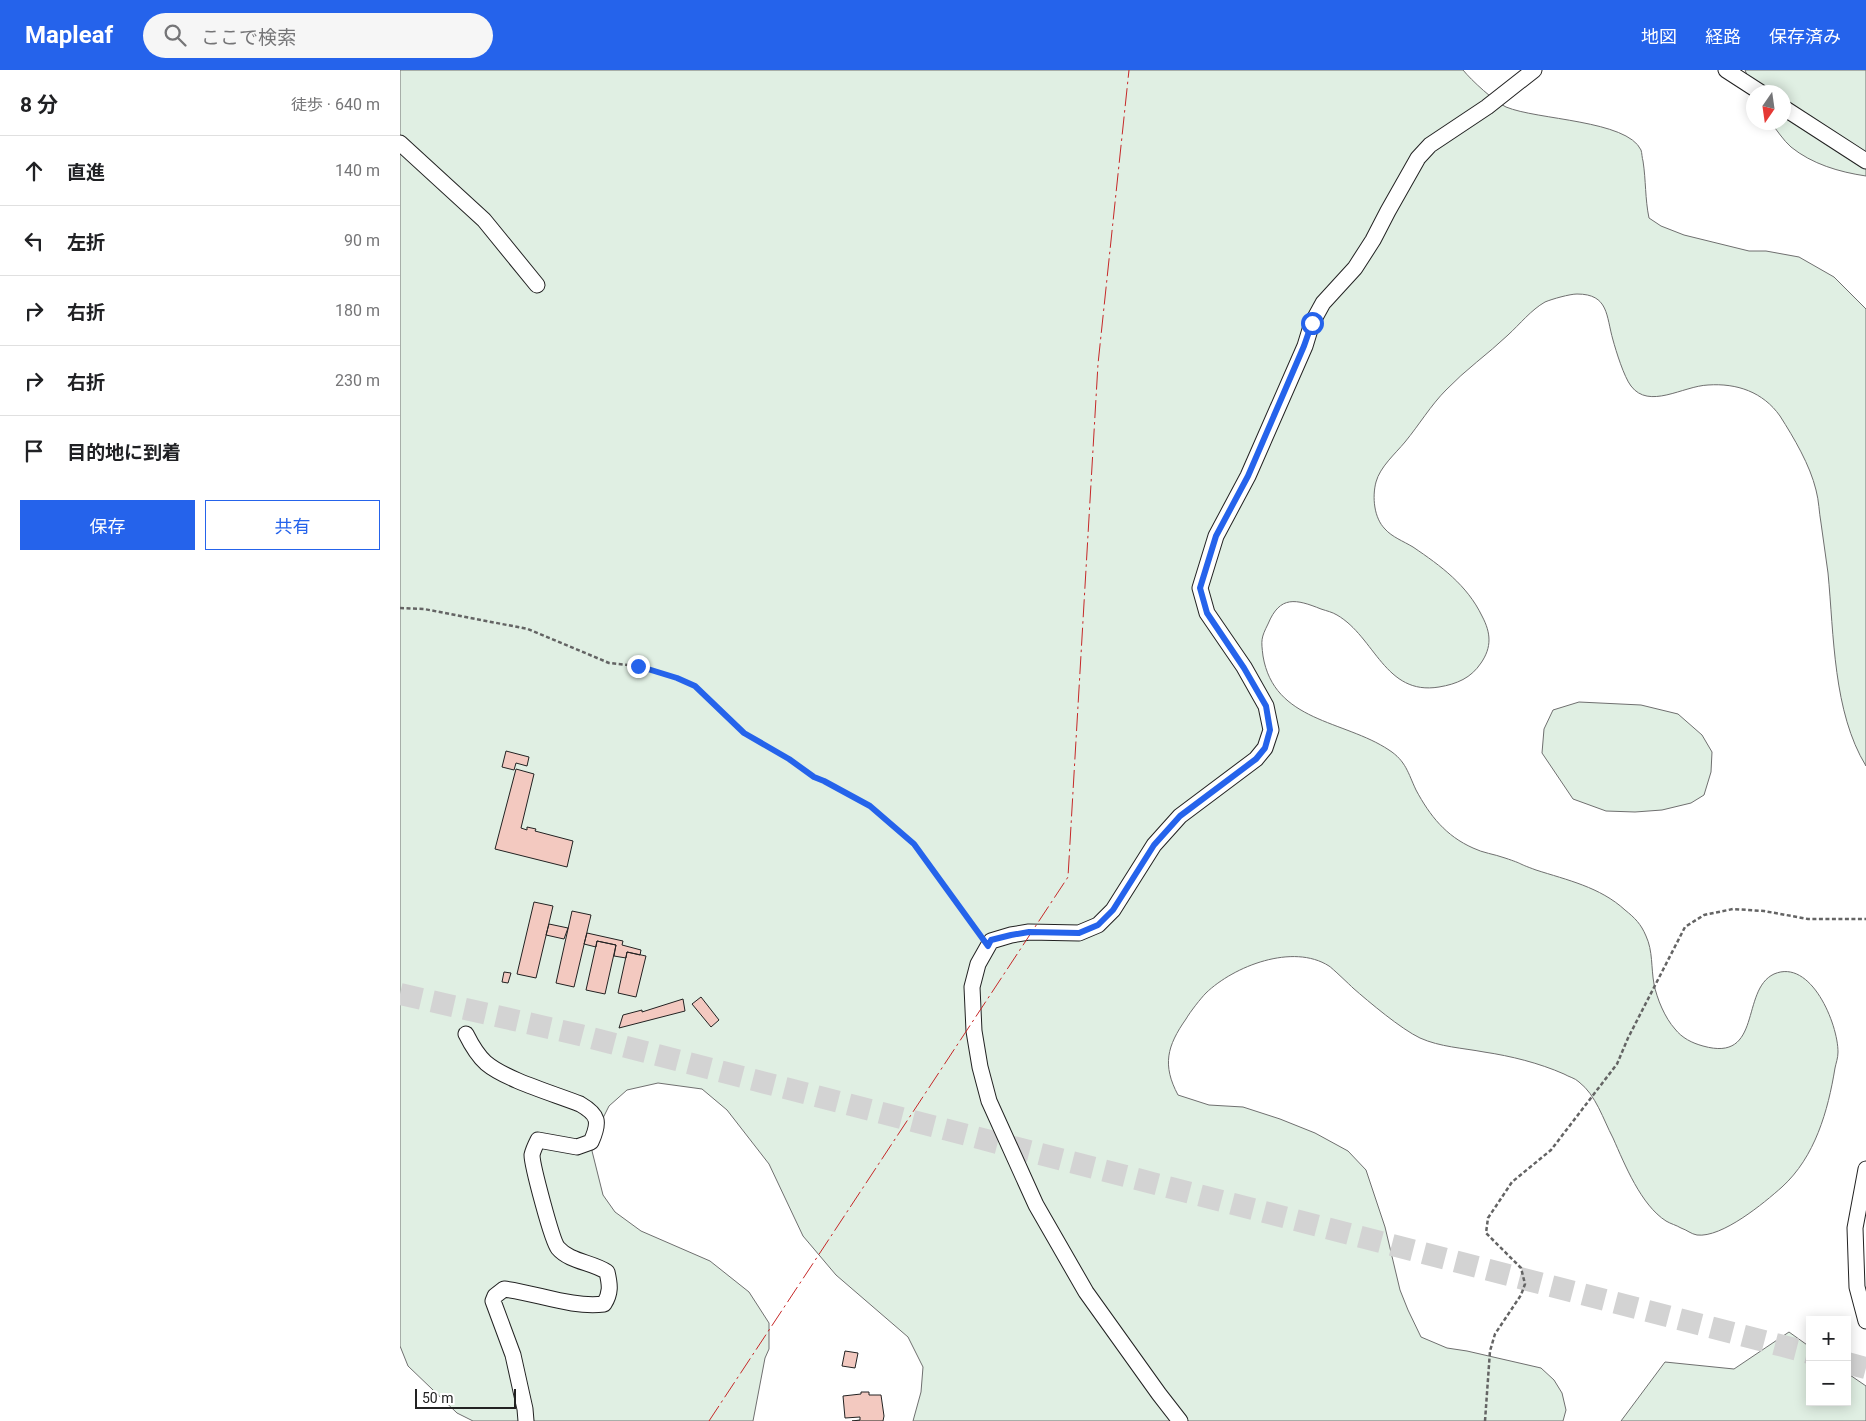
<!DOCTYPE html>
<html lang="ja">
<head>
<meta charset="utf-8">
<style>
	:root { --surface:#fff; --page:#f6f6f6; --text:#202124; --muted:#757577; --line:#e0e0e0; --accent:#2563eb }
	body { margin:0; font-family:Roboto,"Noto Sans JP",sans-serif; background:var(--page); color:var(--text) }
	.controls { position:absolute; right:15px; bottom:15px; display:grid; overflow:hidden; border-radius:0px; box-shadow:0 2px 12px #0003 }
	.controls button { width:45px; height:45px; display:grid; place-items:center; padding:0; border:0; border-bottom:1px solid var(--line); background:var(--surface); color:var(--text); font:25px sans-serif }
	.compass { position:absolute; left:1346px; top:15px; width:45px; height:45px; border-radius:50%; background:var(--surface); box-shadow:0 2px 12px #0003; rotate:193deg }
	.scale { position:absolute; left:15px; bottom:12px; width:101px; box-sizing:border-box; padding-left:5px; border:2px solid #222; border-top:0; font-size:14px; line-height:18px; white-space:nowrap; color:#222; -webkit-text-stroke:4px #fff; paint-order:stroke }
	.stop { position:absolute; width:15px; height:15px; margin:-11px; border:4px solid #2563eb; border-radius:50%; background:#fff }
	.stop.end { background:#2563eb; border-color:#fff; box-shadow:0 1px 5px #0008 }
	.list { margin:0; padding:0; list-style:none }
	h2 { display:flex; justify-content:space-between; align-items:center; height:65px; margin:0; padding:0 20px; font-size:21px }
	h2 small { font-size:16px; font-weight:400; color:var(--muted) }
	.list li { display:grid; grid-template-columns:32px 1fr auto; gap:15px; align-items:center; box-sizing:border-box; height:70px; padding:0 20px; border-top:1px solid var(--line) }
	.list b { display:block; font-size:19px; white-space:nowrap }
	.list em { font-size:16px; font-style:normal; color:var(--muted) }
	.actions { display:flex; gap:10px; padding:15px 20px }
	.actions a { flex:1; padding:11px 0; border:1px solid var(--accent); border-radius:0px; text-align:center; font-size:18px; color:var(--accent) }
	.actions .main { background:var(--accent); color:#fff }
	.icon { flex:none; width:28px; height:28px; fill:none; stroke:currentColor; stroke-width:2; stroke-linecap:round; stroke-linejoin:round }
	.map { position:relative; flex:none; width:1466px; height:1351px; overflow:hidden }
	header { display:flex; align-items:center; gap:30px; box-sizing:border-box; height:70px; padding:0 25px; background:var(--accent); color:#fff }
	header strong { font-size:24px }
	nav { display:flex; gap:28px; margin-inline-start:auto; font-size:18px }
	.search { width:350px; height:45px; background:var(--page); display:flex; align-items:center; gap:12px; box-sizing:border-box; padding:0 18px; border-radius:28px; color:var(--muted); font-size:19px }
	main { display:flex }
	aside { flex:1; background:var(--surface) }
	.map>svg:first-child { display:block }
	.green { fill:#e0efe3; stroke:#6f6f6f }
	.building { fill:#f3c9c0; stroke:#222 }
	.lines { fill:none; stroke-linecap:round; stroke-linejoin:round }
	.highway-tunnel { stroke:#d3d3d3; stroke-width:22; stroke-dasharray:22 11; stroke-linecap:butt }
	.minor-casing { stroke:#222; stroke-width:17 }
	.path { stroke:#646464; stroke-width:2.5; stroke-dasharray:4 2.5; stroke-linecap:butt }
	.minor { stroke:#fff; stroke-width:15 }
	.power { stroke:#c62828; stroke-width:1; stroke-dasharray:18 4 2.5 4; stroke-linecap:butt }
	.route { stroke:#2563eb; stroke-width:6 }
</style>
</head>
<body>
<header>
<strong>Mapleaf</strong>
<div class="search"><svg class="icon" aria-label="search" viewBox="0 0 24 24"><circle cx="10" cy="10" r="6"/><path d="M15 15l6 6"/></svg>ここで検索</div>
<nav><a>地図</a><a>経路</a><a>保存済み</a></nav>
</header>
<main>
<aside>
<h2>8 分<small>徒歩 · 640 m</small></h2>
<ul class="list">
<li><svg class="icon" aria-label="ahead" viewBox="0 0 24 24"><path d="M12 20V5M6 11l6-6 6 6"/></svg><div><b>直進</b></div><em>140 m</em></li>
<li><svg class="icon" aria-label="left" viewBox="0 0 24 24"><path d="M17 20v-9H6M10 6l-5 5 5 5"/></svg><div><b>左折</b></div><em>90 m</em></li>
<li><svg class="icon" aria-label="right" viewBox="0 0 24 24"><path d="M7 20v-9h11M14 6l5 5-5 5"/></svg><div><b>右折</b></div><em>180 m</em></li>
<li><svg class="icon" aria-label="right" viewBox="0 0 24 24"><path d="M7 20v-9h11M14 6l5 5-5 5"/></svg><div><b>右折</b></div><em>230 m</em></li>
<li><svg class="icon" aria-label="arrive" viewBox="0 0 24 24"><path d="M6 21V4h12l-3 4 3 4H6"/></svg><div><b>目的地に到着</b></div></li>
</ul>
<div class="actions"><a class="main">保存</a><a>共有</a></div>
</aside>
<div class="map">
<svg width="1466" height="1351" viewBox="0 0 1466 1351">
	<rect width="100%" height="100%" fill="#fff"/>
	<!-- green -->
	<path class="green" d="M 0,0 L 1063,0 C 1071,10 1095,32 1106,37 C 1137,50 1227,50 1241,80 C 1242,83 1242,88 1243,91 C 1246,110 1245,129 1249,148 L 1261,156 L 1284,165 L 1349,181 L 1366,181 L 1399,187 L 1434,207 L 1466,239 L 1466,696 C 1433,642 1434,565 1428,503 C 1426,486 1423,470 1421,453 C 1419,442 1419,431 1416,420 C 1410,395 1394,368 1380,346 C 1363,322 1337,313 1308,315 C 1283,316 1249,340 1231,316 C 1224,307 1216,281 1213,270 C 1206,246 1209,224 1177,224 C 1170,224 1152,229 1145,232 C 1131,240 1120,254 1108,265 C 1088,284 1065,300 1046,320 C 1031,335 1019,355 1005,372 C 995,384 980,397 976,412 C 972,427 974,448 985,459 C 992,467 1003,471 1013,477 C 1041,496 1067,515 1082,546 C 1091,563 1092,577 1081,593 C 1071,608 1057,614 1039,617 C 985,626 975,567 937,545 C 932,542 927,541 921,539 C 896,529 880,525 868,554 C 861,568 861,570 863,586 C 874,652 944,650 989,680 C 1006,691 1008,703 1016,720 C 1030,746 1046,766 1073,778 C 1083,783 1094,784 1105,788 C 1126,795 1114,792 1136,800 C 1167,810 1200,817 1225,840 C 1235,848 1241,854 1246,866 C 1253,881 1251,898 1254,914 C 1257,929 1265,948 1275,959 C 1282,968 1292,973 1303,976 C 1363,993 1340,920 1374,904 C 1411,888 1438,954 1438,982 C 1438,988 1436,993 1435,998 C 1428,1041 1415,1087 1382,1117 C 1364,1133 1322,1168 1297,1165 C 1291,1164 1287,1160 1281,1158 C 1276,1155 1271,1154 1266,1151 C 1241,1135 1225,1095 1213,1068 C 1203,1049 1196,1025 1179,1012 C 1175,1008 1169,1007 1164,1004 C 1139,993 1111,986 1084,982 C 1063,978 1040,977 1020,968 C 1001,959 969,932 953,918 C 951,916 931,897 929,896 C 893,873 834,896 806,923 C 801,928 790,942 786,949 C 767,976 762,995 778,1025 L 809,1035 L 843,1037 L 880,1049 L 915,1063 L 948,1081 L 966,1100 L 985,1157 L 1000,1220 L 1008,1240 L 1021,1267 L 1047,1278 L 1067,1281 L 1141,1298 L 1154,1310 L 1162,1323 L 1166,1340 L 1163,1351 L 513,1351 L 521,1322 L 523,1297 L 508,1267 L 436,1205 L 403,1166 L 369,1094 L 327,1040 L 302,1019 L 258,1013 L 227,1020 L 209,1036 L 196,1062 L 192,1081 L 203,1125 L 215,1142 L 241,1161 L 310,1191 L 349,1222 L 369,1253 L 369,1279 L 365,1288 L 353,1351 L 73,1351 L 57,1343 L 8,1296 L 0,1276 Z
		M 1345,0 L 1466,0 L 1466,106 C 1439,102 1412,94 1391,77 C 1383,70 1377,60 1371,53 L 1384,52 L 1384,22 L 1354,22 Z
		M 1179,632 L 1241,635 L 1278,644 L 1302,665 L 1312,682 L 1311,702 L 1304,725 L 1291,733 L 1262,740 L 1235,742 L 1206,741 L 1173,729 L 1142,683 L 1144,659 L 1153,640 Z
		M 1389,1262 L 1410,1277 L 1410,1332 L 1447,1332 L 1447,1303 L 1466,1316 L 1466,1351 L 1221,1351 L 1265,1292 L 1334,1299 Z"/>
	<!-- building -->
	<path class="building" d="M 106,681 L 129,687 L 127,696 L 116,693 L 114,700 L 102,697 Z
		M 116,699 L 134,704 L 121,758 L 127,760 L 127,757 L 136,759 L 135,761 L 173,771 L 167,797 L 95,779 Z
		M 134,832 L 153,836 L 136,908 L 117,904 Z
		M 172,841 L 191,845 L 174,917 L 156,913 Z
		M 149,854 L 168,858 L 164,869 L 146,865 Z
		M 187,863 L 223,871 L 222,875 L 241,880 L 240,885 L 227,882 L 226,888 L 214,886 L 216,875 L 197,871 L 196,877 L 184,874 Z
		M 197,871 L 216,875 L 205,924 L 186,920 Z
		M 227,882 L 246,886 L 236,927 L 218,923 Z
		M 104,902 L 111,903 L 108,913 L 102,912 Z
		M 301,927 L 319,950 L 311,957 L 292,934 Z
		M 283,929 L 285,941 L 219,958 L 223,945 L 242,940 L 242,942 Z
		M 445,1281 L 458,1283 L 455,1298 L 442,1296 Z
		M 461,1322 L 469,1322 L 469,1325 L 481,1325 L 484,1346 L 483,1351 L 452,1351 L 460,1350 L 460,1347 L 445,1348 L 443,1326 L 461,1324 Z"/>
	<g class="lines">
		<!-- highway-tunnel -->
		<path class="highway-tunnel" d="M 0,924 L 180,965 L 1410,1283
			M 1447,1293 L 1466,1298"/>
		<defs>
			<path id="minor" d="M 1326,0 L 1360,22
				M 1384,38 L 1466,91
				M 0,73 L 84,150 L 137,215
				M 66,964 C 71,974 77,985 86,993 C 106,1010 155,1024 180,1034 C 199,1045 200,1052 191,1072 L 177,1077 L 138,1070 C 136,1074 133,1080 132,1085 C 132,1095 152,1171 158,1178 C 170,1192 192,1192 207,1202 C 210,1215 211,1223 204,1234 C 171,1238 137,1223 104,1219 L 95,1226 L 93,1231 L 113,1285 L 125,1339 L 126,1351
				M 1466,1099 L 1455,1158 L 1457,1217 L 1466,1251
				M 780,1351 L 759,1324 L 686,1222 L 636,1135 L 589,1031 L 580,997 L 574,961 L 572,917 L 578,894 L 591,871 L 611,865 L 629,862 L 679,863 L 698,855 L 713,840 L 754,775 L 780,746 L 856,689 L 865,678 L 871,660 L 866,636 L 844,597 L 807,543 L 800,518 L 816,466 L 848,406 L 905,276 L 912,253 L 923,233 L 955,198 L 973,170 L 988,141 L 1018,88 L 1030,75 L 1087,37 L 1134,0"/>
		</defs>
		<!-- minor casing -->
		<use href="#minor" class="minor-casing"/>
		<!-- path -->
		<path class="path" d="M 0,538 L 24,539 L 128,559 L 209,593 L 238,596 L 277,607 L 295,616 L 344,663 L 389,689 L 414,707 L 424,711 L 470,735 L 514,774 L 579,864
			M 1085,1351 L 1090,1281 L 1095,1264 L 1121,1225 L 1125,1214 L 1121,1198 L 1086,1163 L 1088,1148 L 1112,1112 L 1151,1080 L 1217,994 L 1228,968 L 1285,857 L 1304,845 L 1333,839 L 1364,841 L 1408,849 L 1466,849"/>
		<!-- minor -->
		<use href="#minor" class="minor"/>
		<!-- power -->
		<path class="power" d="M 309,1351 L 668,807 L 698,294 L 729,0"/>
	</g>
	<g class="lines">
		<!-- route -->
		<path class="route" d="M 238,596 L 277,608 L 295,616 L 344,663 L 389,689 L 414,707 L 424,711 L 470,736 L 514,774 L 588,876 L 591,870 L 611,865 L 629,862 L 679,863 L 698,855 L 713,840 L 754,775 L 780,746 L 856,689 L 865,678 L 870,660 L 866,636 L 844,598 L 807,543 L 800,518 L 816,466 L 848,406 L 904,276 L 912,253"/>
	</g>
</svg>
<div class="controls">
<button>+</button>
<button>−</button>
</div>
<svg class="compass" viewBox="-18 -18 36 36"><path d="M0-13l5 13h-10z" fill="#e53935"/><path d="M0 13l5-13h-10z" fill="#757577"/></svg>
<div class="scale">50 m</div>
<div class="stop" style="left:912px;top:253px"></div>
<div class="stop end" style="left:238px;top:596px"></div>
</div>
</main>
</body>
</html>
